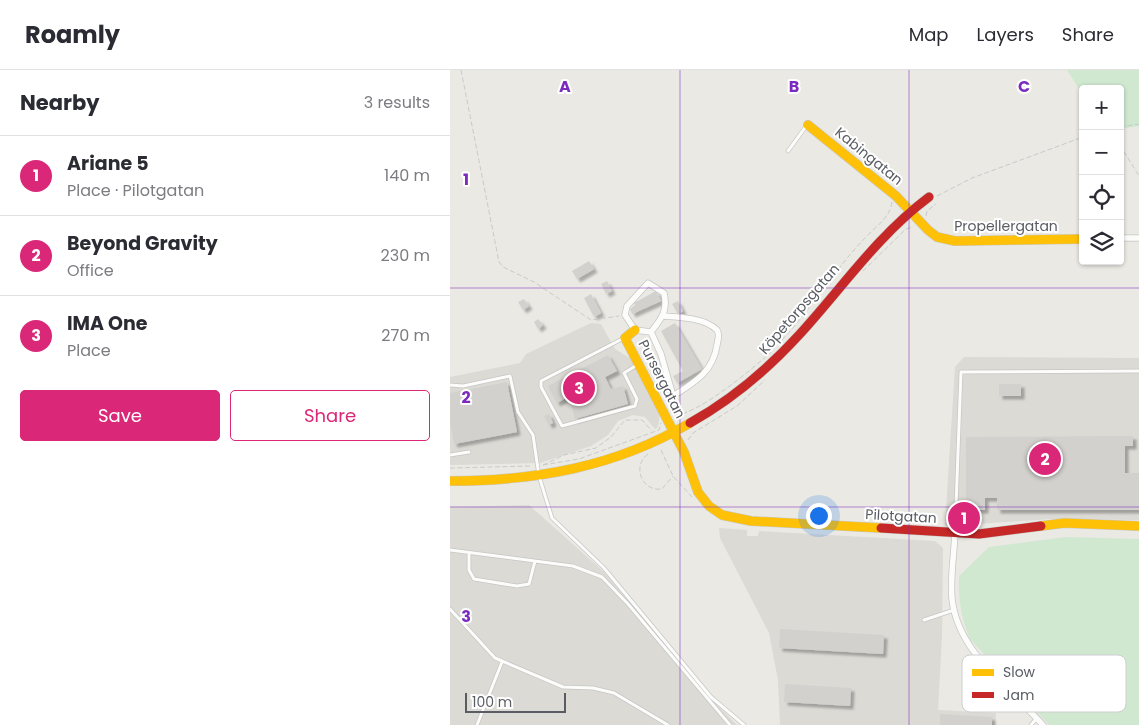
<!DOCTYPE html>
<html lang="en">
<head>
<meta charset="utf-8">
<style>
	:root { --surface:#fff; --page:#f2f2f3; --text:#2b2b33; --muted:#7c7c81; --line:#e1e1e2; --accent:#db2777 }
	body { margin:0; font-family:Poppins,sans-serif; background:var(--page); color:var(--text) }
	.controls { position:absolute; right:15px; top:15px; display:grid; overflow:hidden; border-radius:5px; box-shadow:0 1px 4px #0004 }
	.controls button { width:45px; height:45px; display:grid; place-items:center; padding:0; border:0; border-bottom:1px solid var(--line); background:var(--surface); color:var(--text); font:25px sans-serif }
	.scale { position:absolute; left:15px; bottom:12px; width:101px; box-sizing:border-box; padding-left:5px; border:2px solid #595d63; border-top:0; font-size:14px; line-height:18px; white-space:nowrap; color:#595d63; -webkit-text-stroke:4px #fff; paint-order:stroke }
	.you { position:absolute; left:368px; top:445px; width:18px; height:18px; margin:-12px; border:4px solid #fff; border-radius:50%; background:#1a73e8; box-shadow:0 0 0 8px #1a73e833 }
	.badge { display:grid; place-items:center; width:32px; height:32px; border-radius:50%; background:var(--accent); color:#fff; font-size:16px; font-weight:700 }
	.pin { position:absolute; translate:-50% -50%; border:2px solid #fff; box-shadow:0 1px 5px #0006 }
	.list { margin:0; padding:0; list-style:none }
	h2 { display:flex; justify-content:space-between; align-items:center; height:65px; margin:0; padding:0 20px; font-size:21px }
	h2 small { font-size:16px; font-weight:400; color:var(--muted) }
	.list li { display:grid; grid-template-columns:32px 1fr auto; gap:15px; align-items:center; box-sizing:border-box; height:80px; padding:0 20px; border-top:1px solid var(--line) }
	.list b { display:block; font-size:19px; white-space:nowrap }
	.list p { margin:0; font-size:16px; white-space:nowrap; color:var(--muted) }
	.list em { font-size:16px; font-style:normal; color:var(--muted) }
	.actions { display:flex; gap:10px; padding:15px 20px }
	.actions a { flex:1; padding:11px 0; border:1px solid var(--accent); border-radius:5px; text-align:center; font-size:18px; color:var(--accent) }
	.actions .main { background:var(--accent); color:#fff }
	.icon { flex:none; width:28px; height:28px; fill:none; stroke:currentColor; stroke-width:2; stroke-linecap:round; stroke-linejoin:round }
	.map { position:relative; flex:none; width:689px; height:655px; overflow:hidden }
	header { display:flex; align-items:center; gap:30px; box-sizing:border-box; height:70px; padding:0 25px; background:var(--surface); border-bottom:1px solid var(--line) }
	header strong { font-size:24px }
	nav { display:flex; gap:28px; margin-inline-start:auto; font-size:18px }
	main { display:flex }
	aside { flex:1; background:var(--surface) }
	.map>svg:first-child { display:block }
	.industrial { fill:#dbdad5 }
	.green { fill:#d0e8cf }
	.building { fill:#d2d1ce; filter:url(#shadow) }
	.lines { fill:none; stroke-linecap:round; stroke-linejoin:round }
	.lane-casing { stroke:#c6c6c5; stroke-width:4.5 }
	.street-casing { stroke:#c6c6c5; stroke-width:7 }
	.slow-casing { stroke:#c6c7c6; stroke-width:10 }
	.jam-casing { stroke:#c6c7c6; stroke-width:10 }
	.path { stroke:#c6ccc9; stroke-width:1; stroke-dasharray:5 2.5; stroke-linecap:butt }
	.lane { stroke:#fcfcfb; stroke-width:3 }
	.street { stroke:#fcfcfb; stroke-width:5.5 }
	.slow { stroke:#ffc107; stroke-width:9 }
	.jam { stroke:#c62828; stroke-width:9 }
	.grid { fill:none; stroke:#7b2cbf; stroke-width:1; stroke-opacity:0.55 }
	.labels { text-anchor:middle; stroke-width:4; stroke-linejoin:round; paint-order:stroke }
	.street-label { font-size:14px; fill:#595d63; stroke:#fff }
	.key { fill:#fff; stroke:#cdced0; stroke-width:1 }
	.key-label { font-size:14px; fill:#595d63 }
	.grid-label { font-size:16px; text-anchor:middle; font-weight:bold; fill:#7b2cbf; stroke:#fff; stroke-width:4; stroke-linejoin:round; paint-order:stroke }
</style>
</head>
<body>
<header>
<strong>Roamly</strong>
<nav><a>Map</a><a>Layers</a><a>Share</a></nav>
</header>
<main>
<aside>
<h2>Nearby<small>3 results</small></h2>
<ul class="list">
<li><span class="badge">1</span><div><b>Ariane 5</b><p>Place · Pilotgatan</p></div><em>140 m</em></li>
<li><span class="badge">2</span><div><b>Beyond Gravity</b><p>Office</p></div><em>230 m</em></li>
<li><span class="badge">3</span><div><b>IMA One</b><p>Place</p></div><em>270 m</em></li>
</ul>
<div class="actions"><a class="main">Save</a><a>Share</a></div>
</aside>
<div class="map">
<svg width="689" height="655" viewBox="0 0 689 655">
	<defs>
		<filter id="shadow"><feDropShadow dx="3.5" dy="3.5" stdDeviation="1" flood-color="#0004"/></filter>
	</defs>
	<rect width="100%" height="100%" fill="#eae9e4"/>
	<!-- industrial -->
	<path class="industrial" d="M 141,253 L 151,254 L 165,279 L 181,289 L 210,344 L 208,357 L 205,359 L 195,347 L 183,345 L 168,351 L 158,365 L 141,376 L 90,393 L 0,395 L 0,307 L 70,293 L 76,284 Z
		M 514,287 L 689,288 L 689,450 L 601,449 L 495,456 L 505,297 Z
		M 79,435 L 153,501 L 260,628 L 287,655 L 0,655 L 0,437 Z
		M 269,458 L 297,460 L 297,466 L 308,466 L 309,461 L 485,471 L 493,478 L 492,566 L 488,640 L 546,643 L 545,655 L 330,655 L 328,610 L 319,563 L 270,468 Z"/>
	<!-- green -->
	<path class="green" d="M 617,0 L 689,0 L 689,56 L 670,59 L 670,19 L 633,19 L 633,25 Z
		M 616,467 L 689,469 L 689,655 L 599,655 L 520,569 C 511,547 508,529 509,506 L 539,477 Z"/>
	<!-- building -->
	<path class="building" d="M 139,191 L 144,199 L 127,209 L 122,201 Z
		M 157,211 L 162,221 L 156,224 L 151,214 Z
		M 206,221 L 211,231 L 182,244 L 180,239 L 185,235 L 184,233 Z
		M 141,224 L 151,243 L 144,247 L 134,228 Z
		M 74,229 L 79,236 L 73,240 L 68,232 Z
		M 228,231 L 233,241 L 228,244 L 222,234 Z
		M 88,249 L 93,255 L 88,259 L 84,252 Z
		M 225,253 L 252,299 L 227,313 L 223,306 L 233,301 L 211,261 Z
		M 158,285 L 167,301 L 155,307 L 161,319 L 173,316 L 178,334 L 125,349 L 120,330 L 126,328 L 121,325 L 107,333 L 98,316 Z
		M 57,312 L 67,362 L 4,374 L 0,352 L 0,323 Z
		M 549,314 L 571,314 L 571,326 L 549,326 Z
		M 99,344 L 103,353 L 99,355 L 94,346 Z
		M 683,366 L 683,376 L 675,376 L 675,403 L 689,403 L 689,440 L 547,440 L 547,428 L 535,428 L 535,440 L 516,440 L 516,367 Z
		M 330,559 L 434,565 L 433,584 L 329,578 Z
		M 335,614 L 401,618 L 400,636 L 334,632 Z
		M 490,644 L 542,647 L 542,655 L 490,655 Z"/>
	<g class="lines">
		<defs>
			<path id="lane" d="M 338,81 L 357,55
				M 174,268 L 91,311 L 91,317 L 112,356 L 185,336 L 187,329 L 174,303 L 187,295
				M 0,315 L 13,316 L 60,306 L 68,342 L 83,365 L 89,406 L 102,448 L 154,498 L 261,627 L 294,655
				M 0,385 L 19,382
				M 505,463 L 511,302 L 689,301
				M 0,480 L 123,496 L 152,507 L 178,534 L 280,655
				M 19,483 L 19,500 L 24,509 L 67,516 L 79,514 L 85,491
				M 0,539 L 45,588 L 113,617 L 143,618 L 164,623 L 218,655
				M 474,550 L 504,540
				M 27,655 L 52,592
				M 581,655 L 586,649"/>
			<path id="street" d="M 670,168 L 689,168
				M 201,262 C 212,248 218,241 214,223 L 198,213 L 177,236 L 175,245 L 185,260 L 201,262 L 211,284 L 223,326 C 245,312 263,302 267,275 C 268,270 270,264 267,260 C 255,248 230,247 214,246
				M 505,463 C 504,485 500,508 502,529 C 508,583 559,617 593,655"/>
			<path id="slow" d="M 358,55 L 446,126 L 478,160 L 487,167 L 505,171 L 633,169
				M 185,260 L 175,268 L 234,382 L 248,422 L 259,436 L 272,445 L 301,451 L 431,458
				M 0,411 C 85,411 165,397 240,353
				M 591,456 L 614,453 L 689,456"/>
			<path id="jam" d="M 240,353 C 281,330 317,300 349,265 C 393,217 426,167 479,127
				M 431,458 L 529,464 L 591,456"/>
		</defs>
		<!-- lane casing -->
		<use href="#lane" class="lane-casing"/>
		<!-- street casing -->
		<use href="#street" class="street-casing"/>
		<!-- slow casing -->
		<use href="#slow" class="slow-casing"/>
		<!-- jam casing -->
		<use href="#jam" class="jam-casing"/>
		<!-- path -->
		<path class="path" d="M 11,0 L 49,192 L 53,197 L 84,212 L 141,250 L 169,246
			M 670,57 L 689,54
			M 670,75 L 689,106
			M 487,126 L 522,108 L 633,67
			M 476,146 L 477,141 L 486,134
			M 413,201 L 456,159 L 463,157
			M 332,270 C 362,238 385,199 415,168 C 426,156 440,148 442,132
			M 225,345 C 247,345 304,298 321,282
			M 238,370 L 243,363 L 287,336 L 315,310
			M 211,380 L 223,406 L 242,427
			M 198,384 C 182,395 191,422 212,419 L 223,406
			M 93,395 L 129,389 L 209,360 L 211,353
			M 93,395 L 114,385 L 146,378 L 161,367 L 175,350 L 192,350 L 202,361
			M 0,398 L 82,396"/>
		<!-- lane -->
		<use href="#lane" class="lane"/>
		<!-- street -->
		<use href="#street" class="street"/>
		<!-- slow -->
		<use href="#slow" class="slow"/>
		<!-- jam -->
		<use href="#jam" class="jam"/>
	</g>
	<!-- grid -->
	<path class="grid" d="M 230,0 L 230,655M 459,0 L 459,655M 0,218 L 689,218M 0,437 L 689,437"/>
	<g class="labels">
		<!-- street labels -->
		<g class="street-label">
			<text transform="translate(419 86) rotate(39)" y="5">Kabingatan</text>
			<text x="556" y="161">Propellergatan</text>
			<text transform="translate(349 239) rotate(-49)" y="5">Köpetorpsgatan</text>
			<text transform="translate(212 309) rotate(63)" y="5">Pursergatan</text>
			<text transform="translate(451 446) rotate(3)" y="5">Pilotgatan</text>
		</g>
	</g>
	<!-- legend -->
	<rect x="512" y="585" width="164" height="57" rx="8" class="key"/>
	<rect x="522" y="599" width="22" height="7" fill="#ffc107"/>
	<rect x="522" y="622" width="22" height="6" fill="#c62828"/>
	<g class="key-label">
		<text x="553" y="607">Slow</text>
		<text x="553" y="630">Jam</text>
	</g>
	<g class="grid-label">
		<text x="115" y="22">A</text>
		<text x="344" y="22">B</text>
		<text x="574" y="22">C</text>
		<text x="16" y="115">1</text>
		<text x="16" y="333">2</text>
		<text x="16" y="552">3</text>
	</g>
</svg>
<div class="controls">
<button>+</button>
<button>−</button>
<button><svg class="icon" aria-label="locate" viewBox="0 0 24 24"><circle cx="12" cy="12" r="6"/><path d="M12 2v4M12 18v4M2 12h4M18 12h4"/></svg></button>
<button><svg class="icon" aria-label="layers" viewBox="0 0 24 24"><path d="M12 4l9 5-9 5-9-5zM3 14l9 5 9-5"/></svg></button>
</div>
<div class="scale">100 m</div>
<div class="you"></div>
<div class="pin badge" style="left:514px;top:448px">1</div>
<div class="pin badge" style="left:595px;top:389px">2</div>
<div class="pin badge" style="left:129px;top:318px">3</div>
</div>
</main>
</body>
</html>
